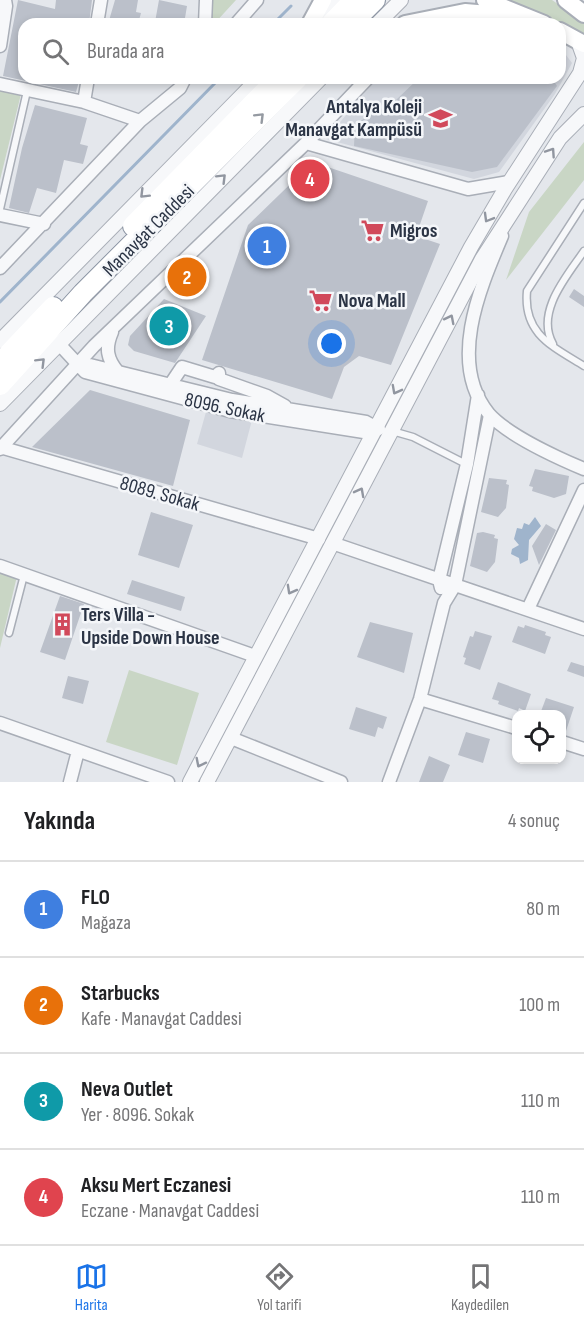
<!DOCTYPE html>
<html lang="tr">
<head>
<meta charset="utf-8">
<style>
	:root { --surface:#fff; --page:#f2f2f2; --text:#202124; --muted:#757577; --line:#e0e0e0; --accent:#1a73e8 }
	body { margin:0; font-family:"Sofia Sans Condensed",sans-serif; background:var(--page); color:var(--text) }
	.controls { position:absolute; right:18px; bottom:18px; display:grid; overflow:hidden; border-radius:12px; box-shadow:0 3px 9px #0003 }
	.controls button { width:54px; height:54px; display:grid; place-items:center; padding:0; border:0; border-bottom:2px solid var(--line); background:var(--surface); color:var(--text); font:30px sans-serif }
	.you { position:absolute; left:332px; top:344px; width:21px; height:21px; margin:-15px; border:4px solid #fff; border-radius:50%; background:#1a73e8; box-shadow:0 0 0 9px #1a73e833 }
	.badge { display:grid; place-items:center; width:39px; height:39px; border-radius:50%; background:var(--accent); color:#fff; font-size:20px; font-weight:700 }
	.pin { position:absolute; translate:-50% -50%; border:3px solid #fff; box-shadow:0 2px 6px #0006 }
	.list { margin:0; padding:0; list-style:none }
	h2 { display:flex; justify-content:space-between; align-items:center; height:78px; margin:0; padding:0 24px; font-size:26px }
	h2 small { font-size:20px; font-weight:400; color:var(--muted) }
	.list li { display:grid; grid-template-columns:39px 1fr auto; gap:18px; align-items:center; box-sizing:border-box; height:96px; padding:0 24px; border-top:2px solid var(--line) }
	.list b { display:block; font-size:22px; white-space:nowrap }
	.list p { margin:0; font-size:20px; white-space:nowrap; color:var(--muted) }
	.list em { font-size:20px; font-style:normal; color:var(--muted) }
	.icon { flex:none; width:33px; height:33px; fill:none; stroke:currentColor; stroke-width:2; stroke-linecap:round; stroke-linejoin:round }
	.map { position:relative; flex:none; width:584px; height:782px; overflow:hidden }
	.search { position:absolute; background:var(--surface); box-shadow:0 3px 9px #0003; left:18px; right:18px; top:18px; height:66px; display:flex; align-items:center; gap:15px; box-sizing:border-box; padding:0 21px; border-radius:18px; color:var(--muted); font-size:22px }
	.sheet { height:462px; background:var(--surface) }
	nav { display:flex; justify-content:space-around; align-items:center; box-sizing:border-box; height:84px; border-top:2px solid var(--line); background:var(--surface); font-size:16px; color:var(--muted) }
	nav a { display:grid; justify-items:center; gap:3px }
	nav .on { color:var(--accent) }
	.map>svg:first-child { display:block }
	.built { fill:#d2d6de }
	.green { fill:#c9d6c5 }
	.water { fill:#9fb4cc }
	.lines { fill:none; stroke-linecap:round; stroke-linejoin:round }
	.stream { stroke:#9fb4cc; stroke-width:3 }
	.building { fill:#bbc0ca }
	.service-casing { stroke:#a9aeb7; stroke-width:9 }
	.minor-casing { stroke:#a9aeb7; stroke-width:15 }
	.tertiary-casing { stroke:#a9aeb7; stroke-width:16 }
	.secondary-casing { stroke:#a9aeb7; stroke-width:20 }
	.trunk-casing { stroke:#8b94a3; stroke-width:22 }
	.service { stroke:#f7f8fa; stroke-width:6 }
	.minor { stroke:#f7f8fa; stroke-width:12 }
	.tertiary { stroke:#f7f8fa; stroke-width:14 }
	.secondary { stroke:#fff; stroke-width:16 }
	.trunk { stroke:#fff; stroke-width:20 }
	.oneway { stroke:#959aa2 }
	.oneway2 { stroke:#9196a0 }
	.labels { text-anchor:middle; stroke-width:5; stroke-linejoin:round; paint-order:stroke }
	.poi-label { font-size:20px; font-weight:bold; fill:#2b3445; stroke:#f4f6f9; text-anchor:start }
	.street-label { font-size:20px; fill:#2b3445; stroke:#f4f6f9 }
</style>
</head>
<body>
<div class="map">
<svg width="584" height="782" viewBox="0 0 584 782">
	<rect width="100%" height="100%" fill="#e4e7ec"/>
	<!-- built -->
	<path class="built" d="M 560,47 L 572,63 L 555,94 L 499,172 L 474,179 L 326,139 L 377,78 L 560,78 Z
		M 206,412 L 252,420 L 242,458 L 197,444 Z"/>
	<!-- green -->
	<path class="green" d="M 208,0 L 236,0 L 214,24 L 205,24 Z
		M 505,0 L 552,0 L 584,22 L 584,37 Z
		M 0,88 L 21,94 L 0,180 Z
		M 584,142 L 584,180 L 506,280 L 529,212 Z
		M 0,570 L 17,576 L 0,648 Z
		M 129,670 L 199,693 L 177,765 L 106,742 Z"/>
	<!-- water -->
	<path class="water" d="M 535,517 L 541,526 L 529,540 L 528,560 L 520,564 L 519,558 L 511,554 L 512,549 L 519,545 L 514,539 L 517,528 L 522,529 L 524,523 L 529,525 Z"/>
	<g class="lines">
		<!-- stream -->
		<path class="stream" d="M 273,24 L 291,6
			M 0,302 L 220,78"/>
	</g>
	<!-- building -->
	<path class="building" d="M 18,0 L 55,9 L 56,0 L 92,0 L 89,24 L 24,24 L 24,78 L 80,78 L 76,92 L 3,76 Z
		M 115,0 L 138,0 L 136,12 L 141,13 L 138,24 L 108,24 Z
		M 159,0 L 187,6 L 184,24 L 155,22 Z
		M 419,78 L 552,78 L 557,86 L 497,167 L 472,172 L 354,146 L 355,124 L 396,100 Z
		M 35,105 L 87,118 L 80,144 L 88,146 L 83,164 L 64,160 L 56,193 L 37,188 L 29,213 L 9,208 L 22,148 Z
		M 313,162 L 428,201 L 416,236 L 440,244 L 391,365 L 359,356 L 344,367 L 332,399 L 202,360 L 248,225 Z
		M 574,289 L 584,296 L 584,307 L 569,297 Z
		M 164,299 L 206,316 L 175,363 L 134,351 L 128,345 L 130,336 Z
		M 90,390 L 190,420 L 173,486 L 32,447 Z
		M 535,469 L 569,476 L 566,494 L 554,498 L 532,491 L 533,487 L 529,486 Z
		M 489,478 L 507,480 L 506,484 L 509,485 L 506,508 L 498,517 L 481,512 Z
		M 151,512 L 193,525 L 179,568 L 138,555 Z
		M 546,524 L 556,530 L 539,565 L 532,546 Z
		M 483,532 L 495,535 L 494,538 L 498,539 L 495,562 L 487,572 L 470,566 L 477,533 Z
		M 132,580 L 185,597 L 181,611 L 127,594 Z
		M 60,596 L 84,604 L 65,660 L 40,652 Z
		M 370,622 L 413,633 L 404,673 L 357,657 Z
		M 525,625 L 546,632 L 545,635 L 551,637 L 545,654 L 512,642 L 518,626 L 524,628 Z
		M 475,631 L 492,636 L 480,670 L 464,664 L 466,658 L 463,657 L 470,636 L 473,637 Z
		M 571,662 L 584,666 L 584,677 L 567,671 Z
		M 68,676 L 89,681 L 83,704 L 62,698 Z
		M 498,682 L 531,694 L 525,711 L 519,708 L 518,711 L 498,704 L 499,701 L 492,699 Z
		M 546,698 L 574,707 L 565,734 L 561,734 L 561,714 L 540,714 Z
		M 356,707 L 387,717 L 383,729 L 378,727 L 375,737 L 349,729 Z
		M 466,732 L 490,739 L 483,763 L 458,755 Z
		M 429,756 L 450,765 L 443,782 L 419,782 Z"/>
	<g class="lines">
		<defs>
			<path id="service" d="M 584,203 L 527,291 C 523,334 552,346 584,366
				M 0,209 L 27,91
				M 553,344 C 535,312 567,276 584,251
				M 392,431 L 413,437 L 466,464
				M 9,633 L 24,575"/>
			<path id="minor" d="M 97,24 L 101,0
				M 205,24 L 206,0
				M 236,24 L 257,0
				M 453,24 L 477,17
				M 0,46 L 6,6 L 5,0
				M 368,78 L 306,143 L 468,189 L 509,182
				M 0,84 L 84,102 L 140,121
				M 84,102 L 88,78
				M 0,215 L 44,224
				M 502,236 C 480,288 447,363 489,414 C 508,435 558,458 584,469
				M 0,268 L 140,121 L 180,88 L 185,78
				M 112,332 C 105,348 107,359 118,372
				M 59,344 L 85,372 L 230,411 L 364,432 L 376,428
				M 79,365 L 90,365 L 232,400 L 366,422 L 379,429
				M 170,385 L 182,367 L 215,377 L 219,373 L 219,379 L 267,396 L 285,406
				M 0,447 L 319,539
				M 0,449 L 94,346 L 306,143
				M 332,543 L 584,629
				M 0,566 L 255,656
				M 441,588 L 439,580 L 467,464 L 478,395
				M 528,609 L 584,490
				M 420,699 L 516,728
				M 0,723 L 168,782
				M 231,738 L 341,782
				M 562,742 L 584,749
				M 70,782 L 78,751
				M 389,782 L 420,699 L 444,603 L 455,585 L 490,415"/>
			<path id="tertiary" d="M 318,18 L 335,0
				M 377,24 L 401,0
				M 0,341 L 259,78
				M 0,404 L 321,78
				M 190,782 L 471,247 L 505,189 L 580,73 L 584,58 L 578,41
				M 207,782 L 482,259 L 560,138 L 584,114"/>
			<path id="secondary" d="M 485,0 L 544,24
				M 566,0 L 584,14
				M 310,24 L 323,0
				M 405,24 L 465,12 L 525,17
				M 560,31 L 584,44"/>
			<path id="trunk" d="M 331,24 L 354,0
				M 351,24 L 375,0
				M 133,226 L 278,78
				M 0,363 L 53,307
				M 0,385 L 83,293 L 298,78"/>
		</defs>
		<!-- service casing -->
		<use href="#service" class="service-casing"/>
		<!-- minor casing -->
		<use href="#minor" class="minor-casing"/>
		<!-- tertiary casing -->
		<use href="#tertiary" class="tertiary-casing"/>
		<!-- secondary casing -->
		<use href="#secondary" class="secondary-casing"/>
		<!-- trunk casing -->
		<use href="#trunk" class="trunk-casing"/>
		<!-- service -->
		<use href="#service" class="service"/>
		<!-- minor -->
		<use href="#minor" class="minor"/>
		<!-- tertiary -->
		<use href="#tertiary" class="tertiary"/>
		<!-- secondary -->
		<use href="#secondary" class="secondary"/>
		<!-- trunk -->
		<use href="#trunk" class="trunk"/>
	</g>
	<!-- one-way arrows -->
	<defs><path id="oneway-chevron" d="M-2-3.5L2.5 0L-2 3.5" fill="none" stroke-width="1.6" stroke-linecap="round" stroke-linejoin="round" transform="scale(1.5)"/></defs>
	<use class="oneway" href="#oneway-chevron" transform="translate(260 117) rotate(-45)"/>
	<g class="oneway2">
		<use href="#oneway-chevron" transform="translate(551 152) rotate(-56)"/>
		<use href="#oneway-chevron" transform="translate(222 178) rotate(-45)"/>
		<use href="#oneway-chevron" transform="translate(144 194) rotate(135)"/>
		<use href="#oneway-chevron" transform="translate(488 218) rotate(120)"/>
		<use href="#oneway-chevron" transform="translate(450 319) rotate(-63)"/>
		<use href="#oneway-chevron" transform="translate(41 362) rotate(-45)"/>
		<use href="#oneway-chevron" transform="translate(396 390) rotate(118)"/>
		<use href="#oneway-chevron" transform="translate(360 492) rotate(-62)"/>
		<use href="#oneway-chevron" transform="translate(291 590) rotate(119)"/>
		<use href="#oneway-chevron" transform="translate(200 763) rotate(117)"/>
	</g>
	<!-- icons -->
	<defs>
		<symbol id="school-bare" viewBox="-9 -9 18 18"><path d="M0-5L7-2L0 1L-7-2ZM-4 1L0 2.5L4 1V4Q0 6-4 4Z" fill="#d1495b" stroke="#f4f6f9" stroke-width="2.5" paint-order="stroke"/></symbol>
		<symbol id="supermarket-bare" viewBox="-9 -9 18 18"><path d="M-6-5.5h2.5l.6 2H6L4.5 2H-2.5L-4.4-4H-6ZM-1.5 3.2a1.3 1.3 0 1 0 .1 0ZM3 3.2a1.3 1.3 0 1 0 .1 0Z" fill="#d1495b" stroke="#f4f6f9" stroke-width="2.5" paint-order="stroke"/></symbol>
		<symbol id="building-bare" viewBox="-9 -9 18 18"><path d="M-4-6H4V6H1V3H-1V6H-4ZM-2.5-4.3h1.7v1.8h-1.7ZM.8-4.3h1.7v1.8H.8ZM-2.5-1h1.7V.8h-1.7ZM.8-1h1.7V.8H.8Z" fill="#d1495b" stroke="#f4f6f9" stroke-width="2.5" paint-order="stroke"/></symbol>
	</defs>
	<g fill-rule="evenodd">
		<use href="#school-bare" x="424" y="102" width="33" height="33"/>
		<use href="#supermarket-bare" x="356" y="214" width="33" height="33"/>
		<use href="#supermarket-bare" x="304" y="284" width="33" height="33"/>
		<use href="#building-bare" x="46" y="608" width="33" height="33"/>
	</g>
	<g class="labels">
		<!-- poi labels -->
		<g class="poi-label">
			<text x="422" y="113" text-anchor="end">Antalya Koleji<tspan x="422" dy="23">Manavgat Kampüsü</tspan></text>
			<text x="390" y="237">Migros</text>
			<text x="338" y="307">Nova Mall</text>
			<text x="81" y="621">Ters Villa -<tspan x="81" dy="23">Upside Down House</tspan></text>
		</g>
		<!-- street labels -->
		<g class="street-label">
			<text transform="translate(148 230) rotate(-45)" y="7">Manavgat Caddesi</text>
			<text transform="translate(225 407) rotate(12)" y="7">8096. Sokak</text>
			<text transform="translate(160 493) rotate(16)" y="7">8089. Sokak</text>
		</g>
	</g>
</svg>
<div class="controls">
<button><svg class="icon" aria-label="locate" viewBox="0 0 24 24"><circle cx="12" cy="12" r="6"/><path d="M12 2v4M12 18v4M2 12h4M18 12h4"/></svg></button>
</div>
<div class="you"></div>
<div class="pin badge" style="left:267px;top:246px;background:#3f7fe0">1</div>
<div class="pin badge" style="left:187px;top:277px;background:#e8710a">2</div>
<div class="pin badge" style="left:169px;top:326px;background:#0f9aa8">3</div>
<div class="pin badge" style="left:310px;top:179px;background:#e0444e">4</div>
<div class="search"><svg class="icon" aria-label="search" viewBox="0 0 24 24"><circle cx="10" cy="10" r="6"/><path d="M15 15l6 6"/></svg>Burada ara</div>
</div>
<section class="sheet">
<h2>Yakında<small>4 sonuç</small></h2>
<ul class="list">
<li><span class="badge" style="background:#3f7fe0">1</span><div><b>FLO</b><p>Mağaza</p></div><em>80 m</em></li>
<li><span class="badge" style="background:#e8710a">2</span><div><b>Starbucks</b><p>Kafe · Manavgat Caddesi</p></div><em>100 m</em></li>
<li><span class="badge" style="background:#0f9aa8">3</span><div><b>Neva Outlet</b><p>Yer · 8096. Sokak</p></div><em>110 m</em></li>
<li><span class="badge" style="background:#e0444e">4</span><div><b>Aksu Mert Eczanesi</b><p>Eczane · Manavgat Caddesi</p></div><em>110 m</em></li>
</ul>
</section>
<nav>
<a class="on"><svg class="icon" aria-label="map" viewBox="0 0 24 24"><path d="M3 6l6-2 6 2 6-2v14l-6 2-6-2-6 2zM9 4v14M15 6v14"/></svg>Harita</a>
<a><svg class="icon" aria-label="directions" viewBox="0 0 24 24"><path d="M12 3l9 9-9 9-9-9zM9 14v-3h6M13 9l2 2-2 2"/></svg>Yol tarifi</a>
<a><svg class="icon" aria-label="saved" viewBox="0 0 24 24"><path d="M7 4h10v16l-5-4-5 4z"/></svg>Kaydedilen</a>
</nav>
</body>
</html>
